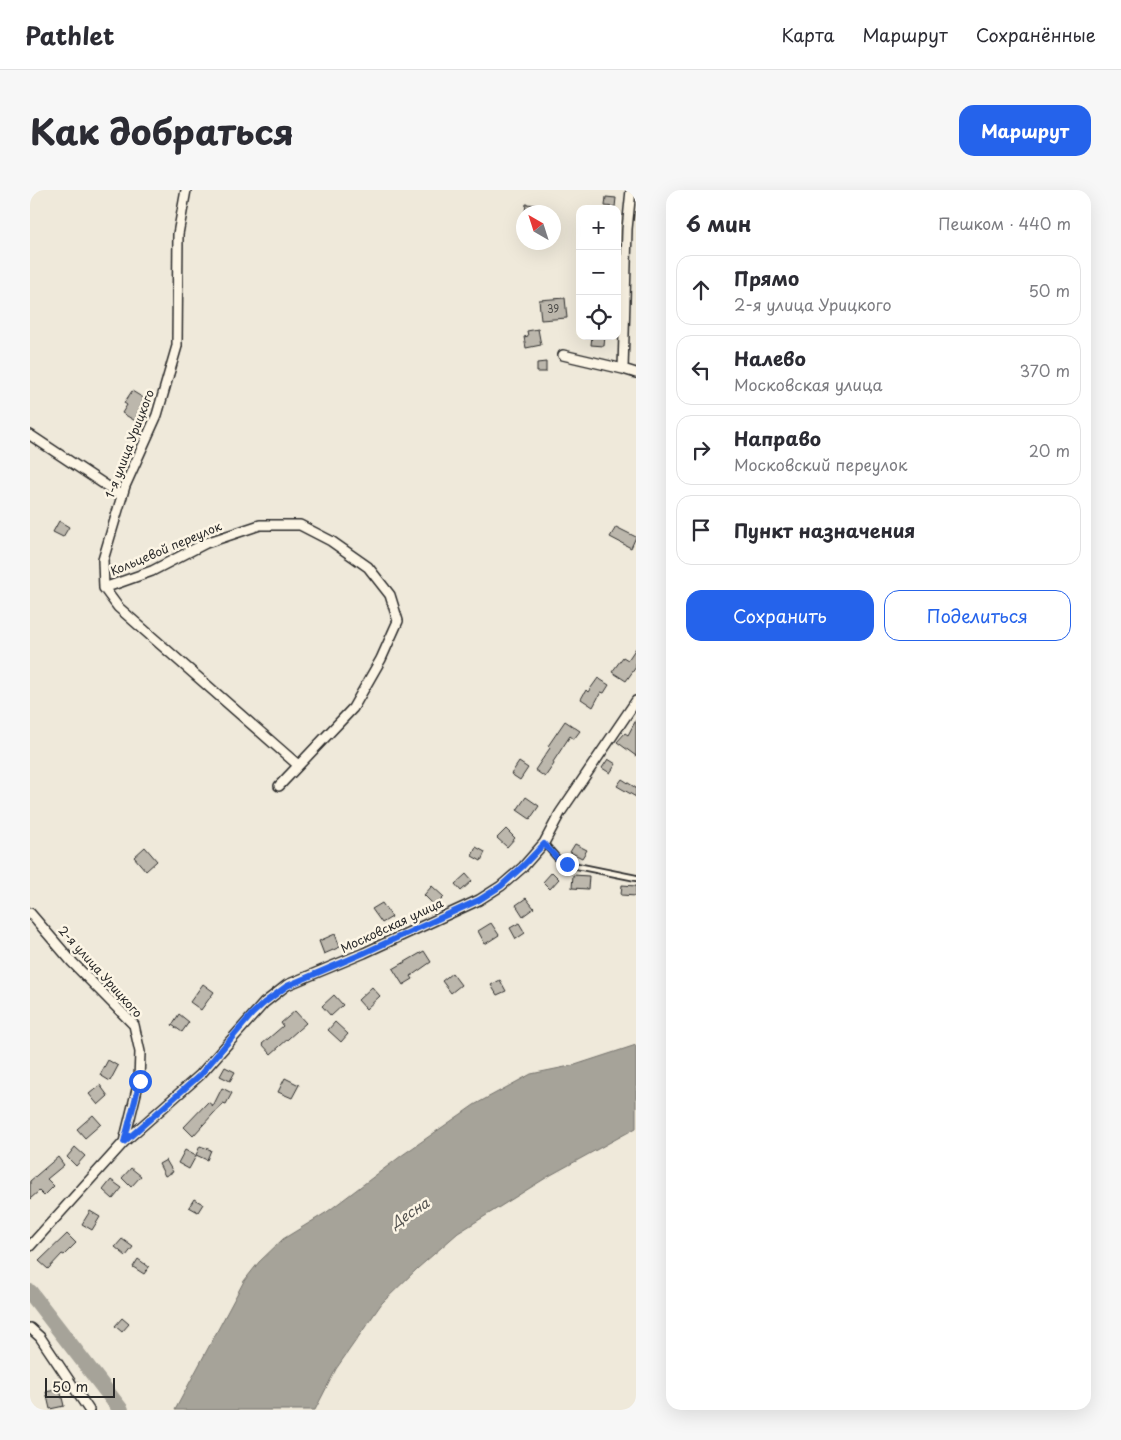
<!DOCTYPE html>
<html lang="ru">
<head>
<meta charset="utf-8">
<style>
	:root { --surface:#fff; --page:#f7f7f7; --text:#2b2b33; --muted:#7c7c81; --line:#e1e1e2; --accent:#2563eb }
	body { margin:0; font-family:"Playpen Sans",sans-serif; background:var(--page); color:var(--text) }
	.controls { position:absolute; right:15px; top:15px; display:grid; overflow:hidden; border-radius:10px; box-shadow:0 5px 20px #0002 }
	.controls button { width:45px; height:45px; display:grid; place-items:center; padding:0; border:0; border-bottom:1px solid var(--line); background:var(--surface); color:var(--text); font:25px sans-serif }
	.compass { position:absolute; left:486px; top:15px; width:45px; height:45px; border-radius:50%; background:var(--surface); box-shadow:0 5px 20px #0002; rotate:321deg }
	.scale { position:absolute; left:15px; bottom:12px; width:70px; box-sizing:border-box; padding-left:5px; border:2px solid #2b2b2b; border-top:0; font-size:14px; line-height:18px; white-space:nowrap; color:#2b2b2b; -webkit-text-stroke:4px #fcf5e5; paint-order:stroke }
	.stop { position:absolute; width:15px; height:15px; margin:-11px; border:4px solid #2563eb; border-radius:50%; background:#fff }
	.stop.end { background:#2563eb; border-color:#fff; box-shadow:0 1px 5px #0008 }
	.list { margin:0; padding:0; list-style:none }
	h2 { display:flex; justify-content:space-between; align-items:center; height:65px; margin:0; padding:0 20px; font-size:21px }
	h2 small { font-size:16px; font-weight:400; color:var(--muted) }
	.list li { display:grid; grid-template-columns:32px 1fr auto; gap:15px; align-items:center; box-sizing:border-box; height:70px; margin:0 10px 10px; padding:0 10px; border:1px solid var(--line); border-radius:15px }
	.list b { display:block; font-size:19px; white-space:nowrap }
	.list p { margin:0; font-size:16px; white-space:nowrap; color:var(--muted) }
	.list em { font-size:16px; font-style:normal; color:var(--muted) }
	.actions { display:flex; gap:10px; padding:15px 20px }
	.actions a { flex:1; padding:11px 0; border:1px solid var(--accent); border-radius:15px; text-align:center; font-size:18px; color:var(--accent) }
	.actions .main { background:var(--accent); color:#fff }
	.icon { flex:none; width:28px; height:28px; fill:none; stroke:currentColor; stroke-width:2; stroke-linecap:round; stroke-linejoin:round }
	.map { position:relative; flex:none; width:606px; height:1220px; overflow:hidden; border-radius:15px }
	header { display:flex; align-items:center; gap:30px; box-sizing:border-box; height:70px; padding:0 25px; background:var(--surface); border-bottom:1px solid var(--line) }
	header strong { font-size:24px }
	nav { display:flex; gap:28px; margin-inline-start:auto; font-size:18px }
	.intro { display:flex; align-items:center; justify-content:space-between; box-sizing:border-box; height:120px; padding:0 30px }
	h1 { margin:0; font-size:35px }
	.button { padding:12px 22px; border-radius:15px; background:var(--accent); color:#fff; font-size:18px; font-weight:700 }
	main { display:flex; gap:30px; padding:0 30px }
	aside { flex:1; background:var(--surface); border-radius:15px; box-shadow:0 5px 20px #0002 }
	.map>svg:first-child { display:block }
	.water { fill:#a6a399; stroke:#75736d }
	.lines { fill:none; stroke-linecap:round; stroke-linejoin:round }
	.river { stroke:#a6a399; stroke-width:16 }
	.building { fill:#bcb7ac; stroke:#2b2b2b }
	.service-casing { stroke:#2b2b2b; stroke-width:8 }
	.minor-casing { stroke:#2b2b2b; stroke-width:12 }
	.service { stroke:#fcf5e5; stroke-width:4.5 }
	.minor { stroke:#fcf5e5; stroke-width:9 }
	.route { stroke:#2563eb; stroke-width:6 }
	.labels { text-anchor:middle; stroke-width:5; stroke-linejoin:round; paint-order:stroke }
	.number-label { font-size:10px; fill:#4f4e4b }
	.street-label { font-size:12px; fill:#2b2b2b; stroke:#fcf5e5 }
	.water-label { font-size:14px; font-style:italic; fill:#565552; stroke:#fcf5e5 }
</style>
</head>
<body>
<header>
<strong>Pathlet</strong>
<nav><a>Карта</a><a>Маршрут</a><a>Сохранённые</a></nav>
</header>
<div class="intro"><h1>Как добраться</h1><a class="button">Маршрут</a></div>
<main>
<div class="map">
<svg width="606" height="1220" viewBox="0 0 606 1220">
	<rect width="100%" height="100%" fill="#efe9da"/>
	<filter id="ink" filterUnits="userSpaceOnUse"><feTurbulence type="fractalNoise" baseFrequency=".02" numOctaves="2"/><feDisplacementMap in="SourceGraphic" scale="10" xChannelSelector="R" yChannelSelector="G"/><feConvolveMatrix kernelMatrix="1 2 1 2 8 2 1 2 1" color-interpolation-filters="sRGB"/></filter>
	<g filter="url(#ink)">
		<!-- water -->
		<path class="water" d="M 606,855 L 606,938 L 519,986 L 428,1043 L 388,1078 L 352,1113 L 306,1179 L 285,1220 L 145,1220 L 214,1091 L 229,1072 L 253,1049 L 297,1022 L 371,966 L 444,915 L 501,884 L 545,875 Z"/>
		<g class="lines">
			<!-- river -->
			<path class="river" d="M 0,1102 L 91,1220"/>
		</g>
		<!-- building -->
		<path class="building" d="M 576,7 L 586,8 L 585,17 L 575,16 Z
			M 496,14 L 509,15 L 508,22 L 495,22 Z
			M 535,108 L 537,128 L 511,130 L 509,110 Z
			M 508,139 L 511,155 L 496,158 L 494,147 L 498,146 L 497,141 Z
			M 562,146 L 575,146 L 574,156 L 561,155 Z
			M 516,172 L 516,182 L 507,182 L 507,173 Z
			M 102,201 L 120,212 L 107,232 L 92,223 L 97,215 L 94,213 Z
			M 29,331 L 39,337 L 33,347 L 23,342 Z
			M 586,337 L 606,347 L 601,358 L 580,347 Z
			M 606,458 L 606,477 L 596,491 L 582,482 L 593,467 L 598,470 Z
			M 568,488 L 579,495 L 574,503 L 571,502 L 563,517 L 551,509 L 556,500 L 558,502 Z
			M 606,530 L 606,566 L 587,552 L 595,543 L 598,545 Z
			M 535,531 L 550,541 L 544,549 L 540,546 L 523,572 L 524,574 L 515,587 L 505,580 L 520,558 L 518,556 Z
			M 578,569 L 586,574 L 580,583 L 572,578 Z
			M 489,572 L 498,578 L 490,590 L 481,584 Z
			M 592,589 L 606,598 L 606,607 L 587,596 Z
			M 496,607 L 509,616 L 500,629 L 487,620 Z
			M 476,639 L 485,648 L 477,657 L 467,648 Z
			M 545,654 L 557,660 L 552,668 L 540,662 Z
			M 115,657 L 127,671 L 116,681 L 104,667 Z
			M 446,657 L 455,662 L 451,671 L 442,666 Z
			M 522,682 L 529,689 L 520,699 L 513,692 Z
			M 436,684 L 442,691 L 431,701 L 425,694 Z
			M 543,685 L 559,686 L 558,699 L 542,698 Z
			M 592,695 L 606,696 L 606,706 L 591,705 Z
			M 402,696 L 414,707 L 405,716 L 394,705 Z
			M 496,708 L 504,718 L 493,726 L 486,715 Z
			M 352,713 L 362,727 L 352,733 L 342,719 Z
			M 461,733 L 469,745 L 455,754 L 448,741 Z
			M 489,733 L 495,743 L 486,749 L 480,738 Z
			M 305,744 L 310,757 L 294,764 L 289,751 Z
			M 394,761 L 401,772 L 381,786 L 383,789 L 373,795 L 363,779 Z
			M 422,783 L 431,795 L 421,803 L 412,791 Z
			M 470,790 L 476,801 L 467,805 L 461,795 Z
			M 173,794 L 184,802 L 171,820 L 160,812 Z
			M 342,797 L 350,806 L 336,819 L 328,810 Z
			M 304,805 L 313,815 L 301,826 L 292,816 Z
			M 265,821 L 276,833 L 241,864 L 232,854 L 253,836 L 251,833 Z
			M 149,824 L 159,832 L 152,842 L 142,835 Z
			M 305,832 L 318,844 L 311,852 L 298,840 Z
			M 78,870 L 88,876 L 80,891 L 70,885 Z
			M 195,877 L 205,882 L 200,891 L 190,886 Z
			M 255,888 L 269,895 L 262,908 L 248,902 Z
			M 70,895 L 78,906 L 68,915 L 59,904 Z
			M 192,898 L 202,903 L 196,914 L 193,913 L 163,946 L 154,937 L 178,912 L 183,916 Z
			M 63,925 L 71,934 L 55,948 L 47,939 Z
			M 170,956 L 181,960 L 177,970 L 166,965 Z
			M 45,957 L 55,966 L 46,976 L 37,967 Z
			M 155,960 L 166,966 L 159,979 L 148,973 Z
			M 28,967 L 34,975 L 17,989 L 24,996 L 14,1006 L 9,1001 L 0,1009 L 0,991 Z
			M 136,970 L 143,982 L 135,986 L 129,974 Z
			M 101,978 L 111,986 L 101,997 L 92,988 Z
			M 81,990 L 92,998 L 83,1009 L 73,1000 Z
			M 164,1009 L 173,1014 L 168,1022 L 159,1017 Z
			M 60,1021 L 70,1027 L 62,1040 L 52,1034 Z
			M 37,1044 L 46,1053 L 34,1065 L 32,1064 L 18,1079 L 9,1071 Z
			M 92,1049 L 103,1057 L 96,1066 L 85,1057 Z
			M 108,1069 L 119,1077 L 114,1084 L 103,1077 Z
			M 92,1128 L 99,1134 L 92,1142 L 85,1136 Z
			M 30,1199 L 34,1216 L 20,1219 L 16,1202 Z"/>
		<g class="lines">
			<defs>
				<path id="service" d="M 514,653 L 528,669 L 537,674 L 606,688"/>
				<path id="minor" d="M 601,0 L 597,39 L 593,179 L 606,183
					M 533,165 L 593,179
					M 0,245 L 92,306
					M 74,398 L 122,381 L 176,353 L 230,335 L 270,335 L 301,351 L 338,377 L 360,405 L 368,431 L 351,469 L 323,518 L 249,596
					M 74,398 L 73,370 L 95,296 L 127,225 L 147,156 L 148,44 L 156,0
					M 74,398 L 88,417 L 268,575
					M 0,723 L 42,772 L 104,835 L 110,862 L 109,891 L 94,952
					M 0,1056 L 94,952 L 170,885 L 234,813 L 257,795 L 334,763 L 449,710 L 471,696 L 493,677 L 514,653 L 530,623 L 606,511
					M 0,1138 L 10,1147 L 59,1220"/>
			</defs>
			<!-- service casing -->
			<use href="#service" class="service-casing"/>
			<!-- minor casing -->
			<use href="#minor" class="minor-casing"/>
			<!-- service -->
			<use href="#service" class="service"/>
			<!-- minor -->
			<use href="#minor" class="minor"/>
		</g>
	</g>
	<g class="lines" filter="url(#ink)">
		<!-- route -->
		<path class="route" d="M 110,891 L 94,952 L 170,885 L 222,824 L 234,813 L 257,796 L 334,763 L 449,710 L 471,696 L 493,676 L 514,654 L 528,669 L 537,674"/>
	</g>
	<g class="labels">
		<!-- number labels -->
		<g class="number-label">
			<text x="523" y="123">39</text>
		</g>
		<!-- street labels -->
		<g class="street-label">
			<text transform="translate(100 254) rotate(-69)" y="4">1-я улица Урицкого</text>
			<text transform="translate(136 359) rotate(-23)" y="4">Кольцевой переулок</text>
			<text transform="translate(362 736) rotate(-25)" y="4">Московская улица</text>
			<text transform="translate(70 782) rotate(48)" y="4">2-я улица Урицкого</text>
		</g>
		<!-- water labels -->
		<g class="water-label">
			<text transform="translate(380 1023) rotate(-33)" y="5">Десна</text>
		</g>
	</g>
</svg>
<div class="controls">
<button>+</button>
<button>−</button>
<button><svg class="icon" aria-label="locate" viewBox="0 0 24 24"><circle cx="12" cy="12" r="6"/><path d="M12 2v4M12 18v4M2 12h4M18 12h4"/></svg></button>
</div>
<svg class="compass" viewBox="-18 -18 36 36"><path d="M0-13l5 13h-10z" fill="#e53935"/><path d="M0 13l5-13h-10z" fill="#7c7c81"/></svg>
<div class="scale">50 m</div>
<div class="stop" style="left:110px;top:891px"></div>
<div class="stop end" style="left:537px;top:674px"></div>
</div>
<aside>
<h2>6 мин<small>Пешком · 440 m</small></h2>
<ul class="list">
<li><svg class="icon" aria-label="ahead" viewBox="0 0 24 24"><path d="M12 20V5M6 11l6-6 6 6"/></svg><div><b>Прямо</b><p>2-я улица Урицкого</p></div><em>50 m</em></li>
<li><svg class="icon" aria-label="left" viewBox="0 0 24 24"><path d="M17 20v-9H6M10 6l-5 5 5 5"/></svg><div><b>Налево</b><p>Московская улица</p></div><em>370 m</em></li>
<li><svg class="icon" aria-label="right" viewBox="0 0 24 24"><path d="M7 20v-9h11M14 6l5 5-5 5"/></svg><div><b>Направо</b><p>Московский переулок</p></div><em>20 m</em></li>
<li><svg class="icon" aria-label="arrive" viewBox="0 0 24 24"><path d="M6 21V4h12l-3 4 3 4H6"/></svg><div><b>Пункт назначения</b></div></li>
</ul>
<div class="actions"><a class="main">Сохранить</a><a>Поделиться</a></div>
</aside>
</main>
</body>
</html>
